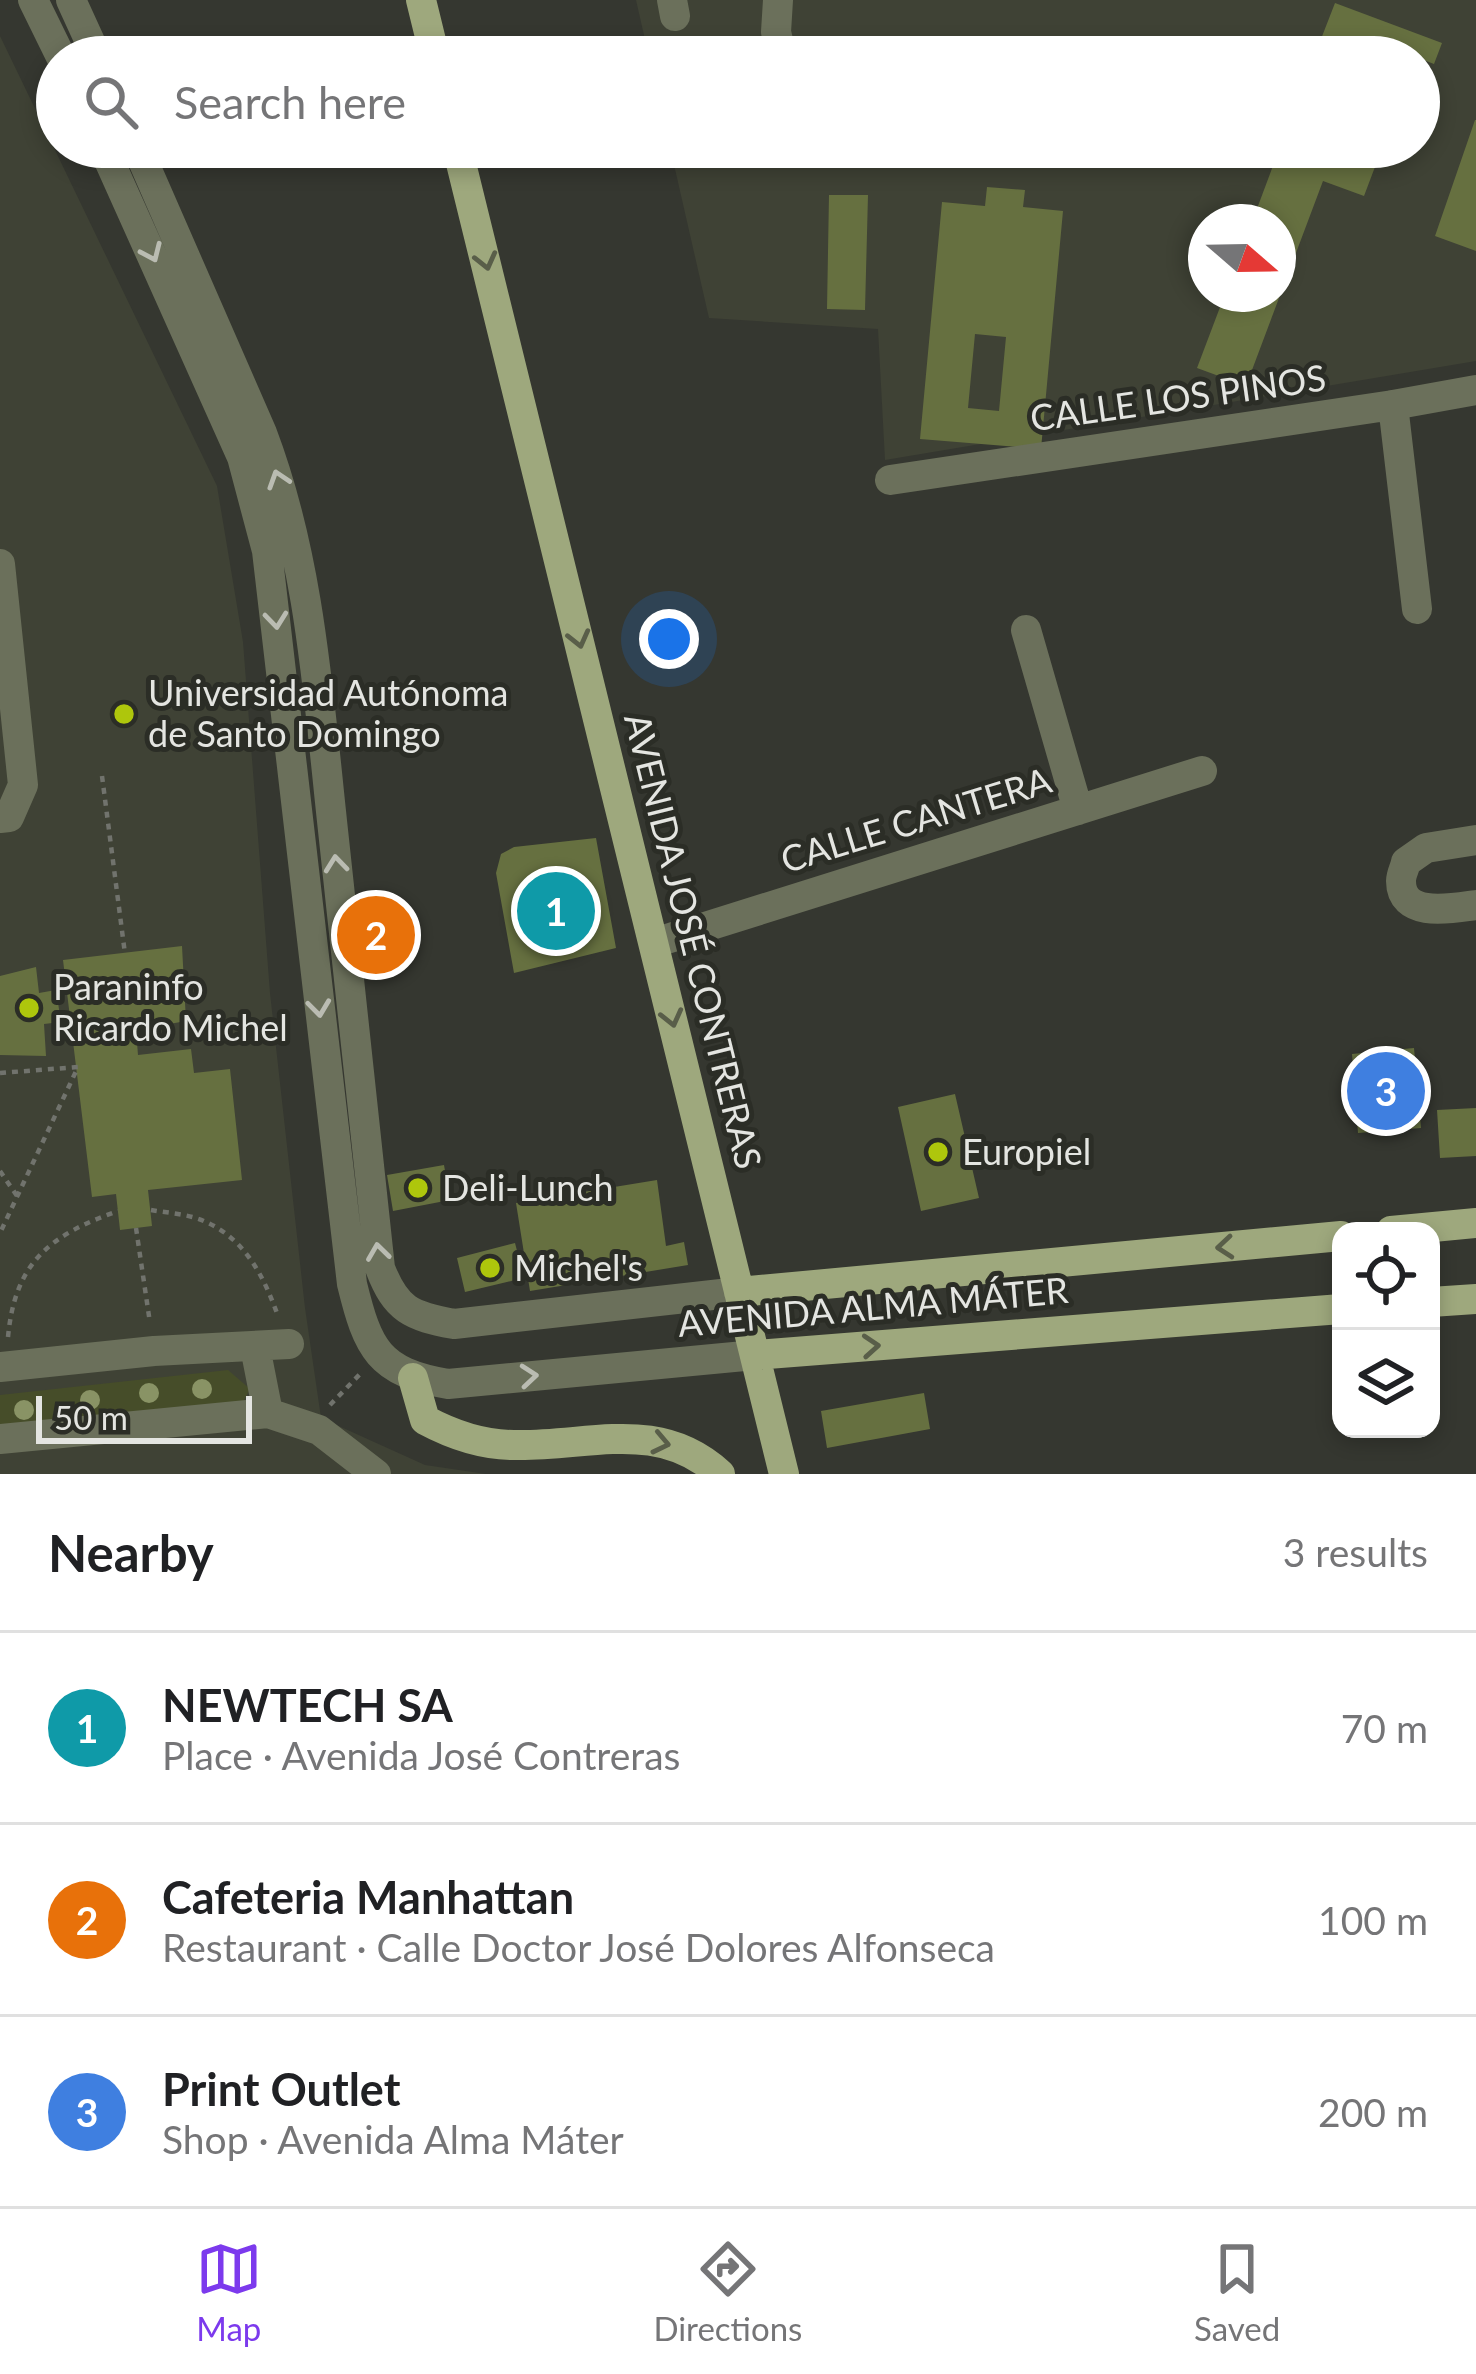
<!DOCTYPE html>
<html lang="en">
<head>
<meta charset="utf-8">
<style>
	:root { --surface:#fff; --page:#f2f2f2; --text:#202124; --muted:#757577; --line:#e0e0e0; --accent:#7c3aed }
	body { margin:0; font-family:Lato,sans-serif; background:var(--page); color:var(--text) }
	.controls { position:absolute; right:36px; bottom:36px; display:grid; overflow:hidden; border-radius:24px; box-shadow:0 6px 18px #0003 }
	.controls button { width:108px; height:108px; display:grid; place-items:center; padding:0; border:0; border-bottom:3px solid var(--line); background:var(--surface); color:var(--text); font:60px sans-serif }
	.compass { position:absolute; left:1188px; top:204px; width:108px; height:108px; border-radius:50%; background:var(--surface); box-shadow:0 6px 18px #0003; rotate:110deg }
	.scale { position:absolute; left:36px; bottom:30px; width:216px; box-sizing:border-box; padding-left:12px; border:6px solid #e4e5e1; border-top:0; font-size:33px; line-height:42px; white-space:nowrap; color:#e4e5e1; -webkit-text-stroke:9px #2b2d26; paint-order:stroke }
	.you { position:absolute; left:669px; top:639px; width:42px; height:42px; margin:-30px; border:9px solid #fff; border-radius:50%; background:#1a73e8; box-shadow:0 0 0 18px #1a73e833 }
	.badge { display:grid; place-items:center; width:78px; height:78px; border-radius:50%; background:var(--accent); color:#fff; font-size:39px; font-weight:700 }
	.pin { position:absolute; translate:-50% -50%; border:6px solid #fff; box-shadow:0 3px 12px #0006 }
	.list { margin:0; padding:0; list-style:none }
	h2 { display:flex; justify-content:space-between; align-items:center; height:156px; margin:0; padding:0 48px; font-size:51px }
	h2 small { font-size:39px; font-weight:400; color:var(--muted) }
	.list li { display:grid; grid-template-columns:78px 1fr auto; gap:36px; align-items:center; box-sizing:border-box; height:192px; padding:0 48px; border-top:3px solid var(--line) }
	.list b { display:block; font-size:45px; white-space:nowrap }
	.list p { margin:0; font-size:39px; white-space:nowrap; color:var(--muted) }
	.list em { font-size:39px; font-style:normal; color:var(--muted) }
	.icon { flex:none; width:66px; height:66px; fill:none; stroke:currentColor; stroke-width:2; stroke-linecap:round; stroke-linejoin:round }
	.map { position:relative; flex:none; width:1476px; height:1474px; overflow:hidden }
	.search { position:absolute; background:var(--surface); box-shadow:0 6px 18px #0003; left:36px; right:36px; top:36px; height:132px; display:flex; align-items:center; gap:30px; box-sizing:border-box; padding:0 42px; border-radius:66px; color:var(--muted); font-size:45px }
	.sheet { height:732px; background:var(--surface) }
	nav { display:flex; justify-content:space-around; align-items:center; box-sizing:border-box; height:168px; border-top:3px solid var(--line); background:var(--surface); font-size:33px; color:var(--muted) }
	nav a { display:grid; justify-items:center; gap:6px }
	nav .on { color:var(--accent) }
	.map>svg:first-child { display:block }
	.built { fill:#3f4235; fill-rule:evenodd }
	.green { fill:#464d29 }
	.building { fill:#667040; fill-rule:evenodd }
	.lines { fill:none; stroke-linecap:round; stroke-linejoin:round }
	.path { stroke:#71736d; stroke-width:4.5; stroke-dasharray:6 6; stroke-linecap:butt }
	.minor { stroke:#6b705b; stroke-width:30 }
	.major { stroke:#9ea87d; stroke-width:30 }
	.tree { fill:#899365 }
	.oneway { stroke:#babcb2 }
	.oneway2 { stroke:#595e49 }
	.poi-dot { fill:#aec60c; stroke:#2b2d26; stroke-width:4.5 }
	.labels { text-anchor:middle; stroke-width:10; stroke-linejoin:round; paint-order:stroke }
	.street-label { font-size:36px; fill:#e4e5e1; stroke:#2b2d26 }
	.poi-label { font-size:36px; fill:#e4e5e1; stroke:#2b2d26; text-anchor:start }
</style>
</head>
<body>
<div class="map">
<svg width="1476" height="1474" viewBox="0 0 1476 1474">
	<rect width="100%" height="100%" fill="#353730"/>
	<!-- built -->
	<path class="built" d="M 636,0 L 1476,0 L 1476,361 L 885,460 L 878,329 L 709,318 L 670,147 L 1419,147 L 1419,57 L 649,57 ZM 1206,222 L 1278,222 L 1278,294 L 1206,294 Z
		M 0,36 L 217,486 L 243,642 L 270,993 L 305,1308 L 321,1418 L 425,1465 L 486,1474 L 0,1474 Z"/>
	<!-- green -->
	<path class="green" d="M 228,1370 L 250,1389 L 237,1413 L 0,1438 L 0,1395 Z"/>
	<!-- building -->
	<path class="building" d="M 1335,3 L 1442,43 L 1434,64 L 1379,43 L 1373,57 L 1314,57 Z
		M 1475,120 L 1476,120 L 1476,251 L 1435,236 Z
		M 1280,147 L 1371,147 L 1381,151 L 1364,196 L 1323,181 L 1246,386 L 1197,368 L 1225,294 L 1278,294 L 1278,222 L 1252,222 Z
		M 987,187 L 1025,190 L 1023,207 L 1063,211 L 1041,449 L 920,439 L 942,202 L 985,206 ZM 975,334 L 1006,337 L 999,411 L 968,408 Z
		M 829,195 L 868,195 L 865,310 L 827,309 Z
		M 596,838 L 616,948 L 514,973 L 496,873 L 501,854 L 514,847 Z
		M 385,908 L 391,959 L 367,962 L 361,912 Z
		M 182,946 L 186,1021 L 136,1030 L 138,1055 L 191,1049 L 194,1073 L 230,1069 L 242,1180 L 148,1190 L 152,1226 L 120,1230 L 116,1194 L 92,1197 L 63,960 Z
		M 36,967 L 39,993 L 56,990 L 61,1022 L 44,1024 L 46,1056 L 0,1055 L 0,976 Z
		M 1414,1048 L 1421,1128 L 1358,1133 L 1352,1054 Z
		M 955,1094 L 979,1198 L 921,1211 L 898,1107 Z
		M 1476,1108 L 1476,1156 L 1440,1158 L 1437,1110 Z
		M 444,1165 L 450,1200 L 393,1211 L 387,1175 Z
		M 657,1180 L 666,1246 L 684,1242 L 688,1265 L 530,1291 L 516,1203 Z
		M 515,1243 L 524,1278 L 465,1292 L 457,1258 Z
		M 924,1393 L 930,1429 L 827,1448 L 821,1411 Z"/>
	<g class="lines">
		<!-- path -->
		<path class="path" d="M 102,776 L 125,954
			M 0,1073 L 78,1067 L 0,1233
			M 0,1171 L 17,1196
			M 151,1210 C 168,1213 190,1214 206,1222 C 246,1240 264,1277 278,1316
			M 136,1228 L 150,1323
			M 8,1337 C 15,1262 50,1235 118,1211
			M 330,1405 L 360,1374"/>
		<!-- minor -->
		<path class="minor" d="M 33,0 L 61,57
			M 71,0 L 97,57
			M 672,0 L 675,16
			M 778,0 L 776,32 L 782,57
			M 103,147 L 242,457 L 267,551 L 352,1284 C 368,1349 378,1372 448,1384 L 755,1355
			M 137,147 L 262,433 C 309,557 318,690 332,821 C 347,970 363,1119 380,1268 C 396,1310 411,1316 454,1324 L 739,1292
			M 1393,405 L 1417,609
			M 890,480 L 1393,405 L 1476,390
			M 0,564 L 23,785 L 9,817 L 0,818
			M 1026,630 L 1078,810
			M 1476,840 L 1426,848 L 1406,862 C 1405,868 1401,874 1401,881 C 1401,919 1453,908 1476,905
			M 654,943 L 1202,771
			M 255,1347 L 268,1413
			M 0,1367 L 154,1351 L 289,1344
			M 0,1439 L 268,1413 L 319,1430 L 376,1474"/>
		<!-- major -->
		<path class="major" d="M 421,0 L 435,57
			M 457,147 L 784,1474
			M 1391,1231 L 1476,1223
			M 739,1292 L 1341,1236
			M 1431,1302 L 1476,1299
			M 755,1355 L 1341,1309
			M 413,1378 L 425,1420 C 453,1435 481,1445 514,1445 C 589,1447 658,1417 720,1474"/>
	</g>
	<!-- trees -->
	<g class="tree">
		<circle cx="202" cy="1389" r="10"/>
		<circle cx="149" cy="1393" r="10"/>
		<circle cx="90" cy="1400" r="10"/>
		<circle cx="24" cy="1410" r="10"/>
	</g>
	<!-- one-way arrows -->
	<defs><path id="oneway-chevron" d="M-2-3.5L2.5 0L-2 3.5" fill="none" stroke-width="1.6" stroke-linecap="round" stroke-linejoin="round" transform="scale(3)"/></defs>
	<g class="oneway">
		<use href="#oneway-chevron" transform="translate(152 253) rotate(66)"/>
		<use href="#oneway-chevron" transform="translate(278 479) rotate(-108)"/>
		<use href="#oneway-chevron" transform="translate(276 620) rotate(84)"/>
		<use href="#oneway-chevron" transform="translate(336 864) rotate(-96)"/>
		<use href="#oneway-chevron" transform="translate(319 1008) rotate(83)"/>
		<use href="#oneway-chevron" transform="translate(378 1252) rotate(-98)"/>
		<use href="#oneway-chevron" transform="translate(529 1376) rotate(-5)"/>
	</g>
	<g class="oneway2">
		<use href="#oneway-chevron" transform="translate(486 261) rotate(76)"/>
		<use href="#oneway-chevron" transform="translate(579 639) rotate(76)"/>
		<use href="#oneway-chevron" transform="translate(672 1018) rotate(76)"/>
		<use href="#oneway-chevron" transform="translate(1225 1247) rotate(175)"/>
		<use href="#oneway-chevron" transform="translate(871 1346) rotate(-4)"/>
		<use href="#oneway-chevron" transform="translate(661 1443) rotate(12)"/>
	</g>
	<!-- markers -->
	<g class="poi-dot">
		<circle cx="124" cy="714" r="12"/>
		<circle cx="29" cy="1008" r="12"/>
		<circle cx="938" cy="1152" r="12"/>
		<circle cx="418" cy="1188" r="12"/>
		<circle cx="490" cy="1268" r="12"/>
	</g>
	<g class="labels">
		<!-- street labels -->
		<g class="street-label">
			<text transform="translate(1178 398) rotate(-8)" y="13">CALLE LOS PINOS</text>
			<text transform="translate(916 820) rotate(-17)" y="13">CALLE CANTERA</text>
			<text transform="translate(693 941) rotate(76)" y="13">AVENIDA JOSÉ CONTRERAS</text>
			<text transform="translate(873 1307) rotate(-5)" y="13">AVENIDA ALMA MÁTER</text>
		</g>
		<!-- poi labels -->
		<g class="poi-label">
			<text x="148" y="706">Universidad Autónoma<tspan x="148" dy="41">de Santo Domingo</tspan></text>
			<text x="53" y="1000">Paraninfo<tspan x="53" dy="41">Ricardo Michel</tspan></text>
			<text x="962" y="1165">Europiel</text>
			<text x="442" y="1201">Deli-Lunch</text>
			<text x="514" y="1281">Michel's</text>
		</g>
	</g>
</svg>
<div class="controls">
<button><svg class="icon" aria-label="locate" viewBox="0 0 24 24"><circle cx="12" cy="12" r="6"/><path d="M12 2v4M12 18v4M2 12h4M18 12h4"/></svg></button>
<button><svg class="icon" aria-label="layers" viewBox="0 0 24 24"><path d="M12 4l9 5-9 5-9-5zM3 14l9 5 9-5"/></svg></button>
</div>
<svg class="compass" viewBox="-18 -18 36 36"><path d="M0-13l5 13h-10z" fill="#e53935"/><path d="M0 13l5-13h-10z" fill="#757577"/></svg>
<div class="scale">50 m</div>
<div class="you"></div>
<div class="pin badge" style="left:556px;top:911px;background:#0f9aa8">1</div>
<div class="pin badge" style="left:376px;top:935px;background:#e8710a">2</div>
<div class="pin badge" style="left:1386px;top:1091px;background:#3f7fe0">3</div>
<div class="search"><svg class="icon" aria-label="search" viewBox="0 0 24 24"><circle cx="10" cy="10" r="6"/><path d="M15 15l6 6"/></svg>Search here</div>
</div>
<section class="sheet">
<h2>Nearby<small>3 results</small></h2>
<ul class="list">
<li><span class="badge" style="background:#0f9aa8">1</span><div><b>NEWTECH SA</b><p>Place · Avenida José Contreras</p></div><em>70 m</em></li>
<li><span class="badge" style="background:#e8710a">2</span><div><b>Cafeteria Manhattan</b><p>Restaurant · Calle Doctor José Dolores Alfonseca</p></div><em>100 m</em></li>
<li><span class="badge" style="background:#3f7fe0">3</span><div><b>Print Outlet</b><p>Shop · Avenida Alma Máter</p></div><em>200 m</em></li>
</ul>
</section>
<nav>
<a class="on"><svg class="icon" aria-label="map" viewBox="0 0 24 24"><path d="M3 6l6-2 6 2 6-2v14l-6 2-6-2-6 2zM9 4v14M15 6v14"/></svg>Map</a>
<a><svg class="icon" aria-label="directions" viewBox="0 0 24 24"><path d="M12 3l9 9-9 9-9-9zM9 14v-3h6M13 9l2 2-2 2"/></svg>Directions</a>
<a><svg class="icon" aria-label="saved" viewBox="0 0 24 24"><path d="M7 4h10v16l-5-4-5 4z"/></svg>Saved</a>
</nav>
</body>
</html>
